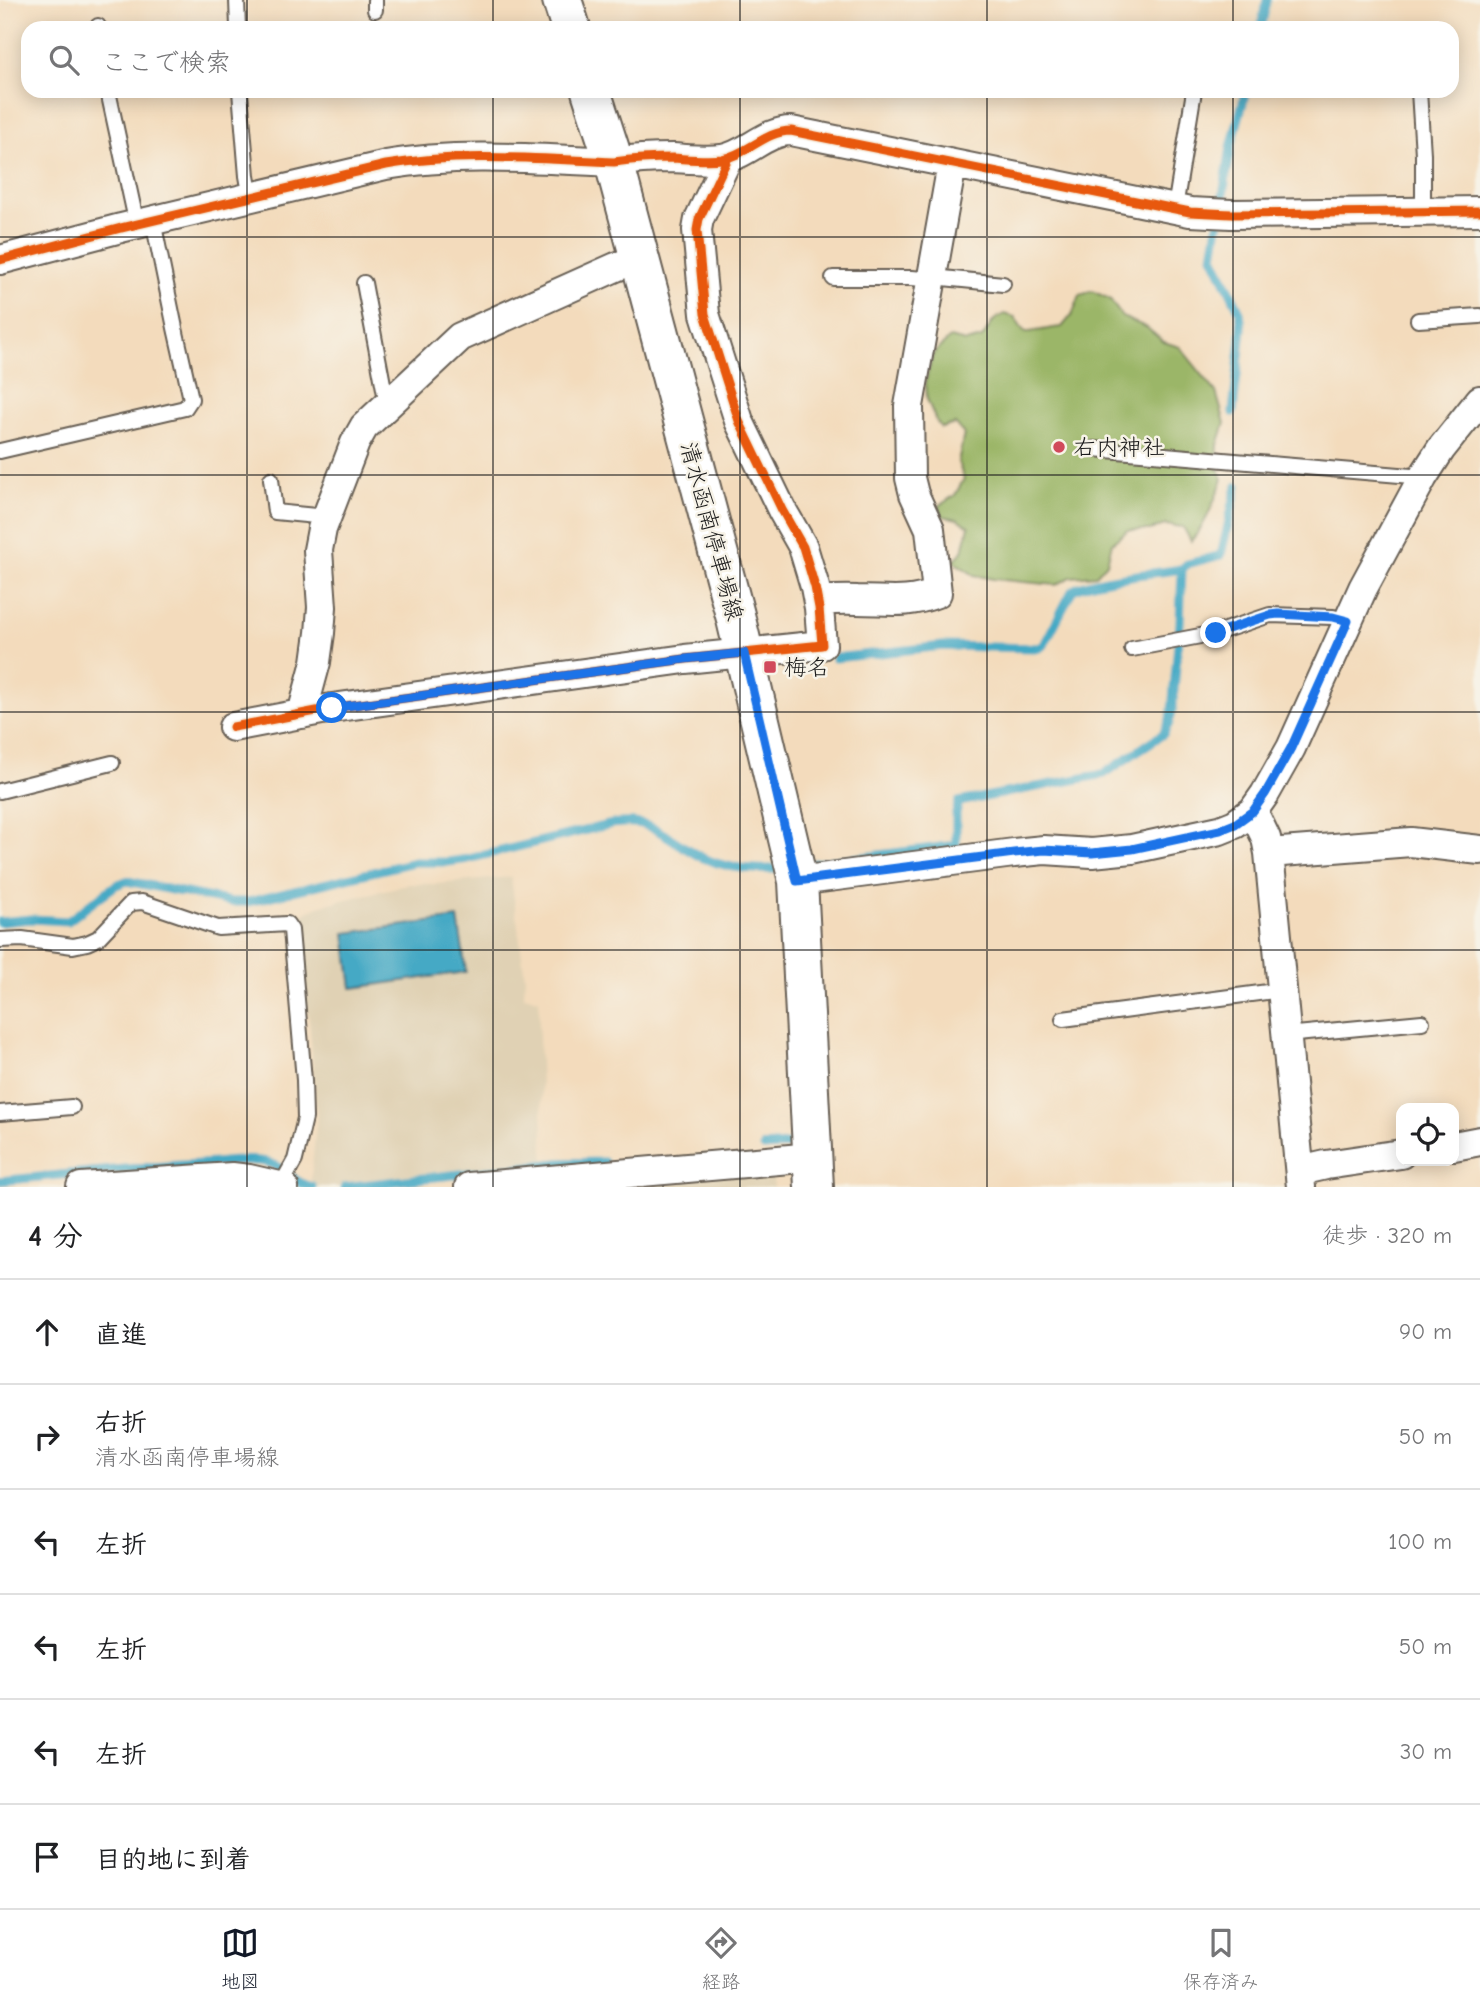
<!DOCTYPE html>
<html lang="ja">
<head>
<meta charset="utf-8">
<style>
	:root { --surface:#fff; --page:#f2f2f2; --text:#202124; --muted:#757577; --line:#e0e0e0; --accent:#111827 }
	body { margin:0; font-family:"Comic Neue","Klee One",sans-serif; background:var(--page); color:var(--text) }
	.controls { position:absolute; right:21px; bottom:21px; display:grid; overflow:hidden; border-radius:14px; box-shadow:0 4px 18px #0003 }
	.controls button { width:63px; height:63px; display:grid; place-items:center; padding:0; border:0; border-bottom:2px solid var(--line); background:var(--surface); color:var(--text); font:35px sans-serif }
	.stop { position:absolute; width:21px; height:21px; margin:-16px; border:5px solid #1a73e8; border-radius:50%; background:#fff }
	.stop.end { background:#1a73e8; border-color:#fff; box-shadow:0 2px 7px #0008 }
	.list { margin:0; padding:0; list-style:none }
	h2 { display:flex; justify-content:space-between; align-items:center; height:91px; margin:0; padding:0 28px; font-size:30px }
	h2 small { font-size:23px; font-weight:400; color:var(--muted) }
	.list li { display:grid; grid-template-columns:46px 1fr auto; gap:21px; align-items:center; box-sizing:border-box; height:105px; padding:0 28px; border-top:2px solid var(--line) }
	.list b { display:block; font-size:26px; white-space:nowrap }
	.list p { margin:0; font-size:23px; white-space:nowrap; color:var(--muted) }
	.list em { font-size:23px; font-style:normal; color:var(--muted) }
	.icon { flex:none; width:38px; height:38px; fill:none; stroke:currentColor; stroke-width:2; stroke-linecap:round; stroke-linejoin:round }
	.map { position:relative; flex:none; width:1480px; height:1187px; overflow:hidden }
	.search { position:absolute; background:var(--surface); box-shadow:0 4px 18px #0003; left:21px; right:21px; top:21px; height:77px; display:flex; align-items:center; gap:18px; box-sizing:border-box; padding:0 24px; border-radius:21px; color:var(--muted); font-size:26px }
	.sheet { height:721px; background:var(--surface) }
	nav { display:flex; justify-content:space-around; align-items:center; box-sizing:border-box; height:98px; border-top:2px solid var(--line); background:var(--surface); font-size:19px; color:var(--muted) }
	nav a { display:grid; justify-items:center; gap:4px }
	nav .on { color:var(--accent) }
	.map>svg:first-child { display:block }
	.built { fill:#e0d1b4 }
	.forest { fill:#9bb668; stroke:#5c6942; stroke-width:2 }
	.water { fill:#45a9c5; stroke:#306270; stroke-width:2 }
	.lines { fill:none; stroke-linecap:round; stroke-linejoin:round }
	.stream { stroke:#45a9c5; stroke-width:9 }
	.lane-casing { stroke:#675f54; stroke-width:18 }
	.street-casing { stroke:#675f54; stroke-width:32 }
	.secondary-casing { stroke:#675f54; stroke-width:42 }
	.lane { stroke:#fff; stroke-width:14 }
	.street { stroke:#fff; stroke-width:28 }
	.secondary { stroke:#fff; stroke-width:38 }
	.cycleway-casing { stroke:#f7f3e8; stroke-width:13 }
	.cycleway { stroke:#e8590c; stroke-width:9 }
	.route { stroke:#1a73e8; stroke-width:9 }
	.grid { fill:none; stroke:#1c1c1c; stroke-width:2; stroke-opacity:0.55 }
	.poi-dot { fill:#d1495b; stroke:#f7f3e8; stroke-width:2.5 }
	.labels { text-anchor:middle; stroke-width:5; stroke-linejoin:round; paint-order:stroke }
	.poi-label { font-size:23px; fill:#1c1c1c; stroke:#f7f3e8; text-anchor:start }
	.street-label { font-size:23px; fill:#1c1c1c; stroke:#f7f3e8 }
</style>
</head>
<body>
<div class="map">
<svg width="1480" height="1187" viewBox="0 0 1480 1187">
	<rect width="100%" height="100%" fill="#f7f3e8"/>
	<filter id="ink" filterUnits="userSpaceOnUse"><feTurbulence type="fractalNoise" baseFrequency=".0143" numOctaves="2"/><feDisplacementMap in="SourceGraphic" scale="14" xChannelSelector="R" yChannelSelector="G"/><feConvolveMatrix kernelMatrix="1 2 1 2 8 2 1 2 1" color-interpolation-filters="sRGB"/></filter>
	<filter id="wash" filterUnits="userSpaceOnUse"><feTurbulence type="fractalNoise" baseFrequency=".00686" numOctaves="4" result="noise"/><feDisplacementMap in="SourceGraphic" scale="28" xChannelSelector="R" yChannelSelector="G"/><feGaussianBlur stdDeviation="1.57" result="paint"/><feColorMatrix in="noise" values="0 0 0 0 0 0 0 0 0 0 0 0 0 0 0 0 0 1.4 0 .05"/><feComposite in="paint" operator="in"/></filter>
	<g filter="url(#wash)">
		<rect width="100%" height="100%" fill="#f3dbbc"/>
		<!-- built -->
		<path class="built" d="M 511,877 L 525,977 L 524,996 L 539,999 L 539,1035 L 544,1163 L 366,1187 L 310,1187 L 317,1117 L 310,1029 L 297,918 L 318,906 L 410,884 L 437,884 Z
			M 772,1171 L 774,1187 L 546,1187 Z"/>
		<!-- forest -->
		<path class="forest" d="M 1092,291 L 1110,299 L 1122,317 L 1146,327 L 1164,342 L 1180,347 L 1216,392 L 1225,423 L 1218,445 L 1217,466 L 1223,479 C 1214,501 1207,523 1191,541 L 1183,527 L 1165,525 L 1150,530 L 1128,530 L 1112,543 L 1107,563 L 1096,575 L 1071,577 L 1056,585 L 993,579 L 974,575 L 953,561 L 963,551 L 969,526 L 958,519 L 942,516 L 939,506 L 955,495 L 964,479 L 958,462 L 964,434 L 955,424 L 941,428 L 936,421 L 927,399 L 925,383 L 933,354 L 950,338 L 966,342 L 982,338 L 994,320 L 1004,314 L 1015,317 C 1018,322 1021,330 1026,332 C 1030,333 1054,327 1062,327 L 1072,315 L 1080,295 Z"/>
		<!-- water -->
		<path class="water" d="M 458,918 L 466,972 L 352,988 L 345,933 Z"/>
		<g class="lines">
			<!-- stream -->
			<path class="stream" d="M 1261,28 L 1267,0
				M 1233,412 L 1242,329 L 1240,312 L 1213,256 L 1231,147 L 1246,91
				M 835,658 L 943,646 L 1039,648 L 1044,645 L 1072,591 C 1088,579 1159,573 1182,569
				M 802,865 L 956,845 L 956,813 L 959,802 L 1104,774 L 1163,734 L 1169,723 L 1172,711 L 1180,623 L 1182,569 L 1187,564 L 1221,555 L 1237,486
				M 0,922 L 31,919 L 68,921 L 116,885 L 127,881 L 231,902 L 248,902 L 414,862 L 448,862 L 468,859 L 612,824 C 620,823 627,822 634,823 C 656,824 683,849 703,858 C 728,869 758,871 785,868
				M 764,1147 L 788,1145
				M 0,1181 C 67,1174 135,1167 202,1164 C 221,1163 248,1158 266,1162 C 284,1166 294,1184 312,1187
				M 345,1187 L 559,1163 L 604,1162"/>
		</g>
	</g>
	<g filter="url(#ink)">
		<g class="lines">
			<defs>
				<path id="lane" d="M 237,0 L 238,28
					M 375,10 L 375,0
					M 98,26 L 98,28
					M 108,91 L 137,225
					M 240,91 L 247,176 L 251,198
					M 1419,91 L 1423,154 L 1423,211
					M 1175,208 L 1194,91
					M 933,277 L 1003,284
					M 833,278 L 912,278 L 933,280
					M 364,283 L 387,405
					M 1418,320 L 1480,316
					M 1094,449 L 1423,477
					M 0,451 L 185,408 L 191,399 L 175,328 L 153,221
					M 271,479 L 275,512 L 326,517
					M 1132,649 L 1216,633 L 1270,615 L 1333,617 L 1348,621
					M 0,791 L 112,763
					M 0,940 L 22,939 L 73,946 L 87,943 L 98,938 L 131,903 L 142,902 L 218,928 L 287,924 L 291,930 L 304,1080 L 305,1118 L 295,1160 L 281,1185
					M 1063,1019 L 1282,990
					M 1286,1035 L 1422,1022
					M 0,1113 L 72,1107"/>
				<path id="street" d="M 0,260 L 121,228 L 386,165 C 460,152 539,159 614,162 C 634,159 653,158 673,158 C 689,159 706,161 722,159 C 747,155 765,131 791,131 L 1190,212 L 1231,214 L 1480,211
					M 818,601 C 831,600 844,599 857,600 C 888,600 907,605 937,593 L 930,529 L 914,494 L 910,478 L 909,406 L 952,164
					M 302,714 L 316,662 L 320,633 L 322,607 L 318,550 L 322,529 L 355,443 L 364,427 L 460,337 L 616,267 L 640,258
					M 233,727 L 332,708 L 685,659 L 822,645 L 819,608 L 815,587 L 803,547 L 782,510 L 739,421 L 705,314 L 697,230 L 699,219 L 728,158
					M 1253,811 L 1266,838 L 1269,853 L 1301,1187
					M 1269,853 L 1411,842 L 1480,850
					M 798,881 L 1014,853 L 1044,850 L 1092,853 L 1132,849 L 1220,830 L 1235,824 L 1253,811 L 1265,794 L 1291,748 L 1363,588 L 1423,477 L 1441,449 L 1480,400
					M 1454,1146 L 1480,1141
					M 1300,1171 L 1326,1165 L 1401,1154
					M 81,1187 L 232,1177 L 249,1179 L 284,1187
					M 469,1187 L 813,1157"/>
				<path id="secondary" d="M 562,0 L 571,28
					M 591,91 L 614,162 L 735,615 L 798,881 L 814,1187"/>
			</defs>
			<!-- lane casing -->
			<use href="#lane" class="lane-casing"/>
			<!-- street casing -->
			<use href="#street" class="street-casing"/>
			<!-- secondary casing -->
			<use href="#secondary" class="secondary-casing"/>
			<!-- lane -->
			<use href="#lane" class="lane"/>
			<!-- street -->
			<use href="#street" class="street"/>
			<!-- secondary -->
			<use href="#secondary" class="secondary"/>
			<defs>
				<path id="cycleway" d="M 0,260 L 121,228 L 386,165 C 460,152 539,159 614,162 C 634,159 653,158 673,158 C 689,159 706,161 722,159 C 747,155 765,131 791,131 L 1190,212 L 1231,214 L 1480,211
					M 233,727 L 332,708 L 685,659 L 822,645 L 819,608 L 815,587 L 803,547 L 782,510 L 739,421 L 705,314 L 697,230 L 699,219 L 728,158"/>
			</defs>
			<!-- cycleway casing -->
			<use href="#cycleway" class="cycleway-casing"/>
			<!-- cycleway -->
			<use href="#cycleway" class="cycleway"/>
		</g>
	</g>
	<g class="lines" filter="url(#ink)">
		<!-- route -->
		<path class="route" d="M 332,708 L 685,659 L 744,653 L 797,881 L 1014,853 L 1044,850 L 1092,853 L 1132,849 L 1220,830 L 1235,824 L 1253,811 L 1265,794 L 1291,748 L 1348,621 L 1333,617 L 1278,614 L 1270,615 L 1216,633"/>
	</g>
	<!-- grid -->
	<path class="grid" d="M 247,0 L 247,28M 493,0 L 493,28M 740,0 L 740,28M 987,0 L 987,28M 1233,0 L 1233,28M 247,91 L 247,1187M 493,91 L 493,1187M 740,91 L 740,1187M 987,91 L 987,1187M 1233,91 L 1233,1187M 0,237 L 1480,237M 0,475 L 1480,475M 0,712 L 1480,712M 0,950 L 1480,950"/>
	<!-- markers -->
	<g class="poi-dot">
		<circle cx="1059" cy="447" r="7"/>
		<rect x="763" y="660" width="14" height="14" rx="3.5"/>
	</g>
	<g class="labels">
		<!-- poi labels -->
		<g class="poi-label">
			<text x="1073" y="455">右内神社</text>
			<text x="784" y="675">梅名</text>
		</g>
		<!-- street labels -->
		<g class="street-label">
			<text transform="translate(712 531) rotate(75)" y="8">清水函南停車場線</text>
		</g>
	</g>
</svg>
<div class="controls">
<button><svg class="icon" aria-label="locate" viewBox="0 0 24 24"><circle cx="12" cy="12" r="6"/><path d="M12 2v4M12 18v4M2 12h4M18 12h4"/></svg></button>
</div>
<div class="stop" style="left:332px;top:708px"></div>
<div class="stop end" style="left:1216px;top:633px"></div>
<div class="search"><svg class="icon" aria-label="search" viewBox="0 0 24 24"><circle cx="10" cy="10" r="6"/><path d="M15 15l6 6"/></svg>ここで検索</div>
</div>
<section class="sheet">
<h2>4 分<small>徒歩 · 320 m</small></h2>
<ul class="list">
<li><svg class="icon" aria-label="ahead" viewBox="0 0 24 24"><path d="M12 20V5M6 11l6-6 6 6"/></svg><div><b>直進</b></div><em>90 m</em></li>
<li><svg class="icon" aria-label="right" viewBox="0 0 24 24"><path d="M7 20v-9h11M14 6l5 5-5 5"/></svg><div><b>右折</b><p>清水函南停車場線</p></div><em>50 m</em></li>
<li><svg class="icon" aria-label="left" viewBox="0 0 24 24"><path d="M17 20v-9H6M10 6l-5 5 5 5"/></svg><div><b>左折</b></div><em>100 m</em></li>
<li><svg class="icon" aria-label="left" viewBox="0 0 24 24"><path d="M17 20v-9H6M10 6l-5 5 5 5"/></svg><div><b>左折</b></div><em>50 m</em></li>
<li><svg class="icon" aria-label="left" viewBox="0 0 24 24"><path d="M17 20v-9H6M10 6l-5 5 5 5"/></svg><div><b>左折</b></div><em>30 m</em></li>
<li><svg class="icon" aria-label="arrive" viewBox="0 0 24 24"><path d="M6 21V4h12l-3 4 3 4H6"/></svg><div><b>目的地に到着</b></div></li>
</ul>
</section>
<nav>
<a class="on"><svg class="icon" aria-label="map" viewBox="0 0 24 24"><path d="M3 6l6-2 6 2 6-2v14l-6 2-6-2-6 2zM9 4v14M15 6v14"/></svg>地図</a>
<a><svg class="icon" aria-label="directions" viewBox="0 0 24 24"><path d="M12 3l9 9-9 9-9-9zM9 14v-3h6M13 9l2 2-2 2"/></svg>経路</a>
<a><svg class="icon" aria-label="saved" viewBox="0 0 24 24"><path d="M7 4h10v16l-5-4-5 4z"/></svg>保存済み</a>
</nav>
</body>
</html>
